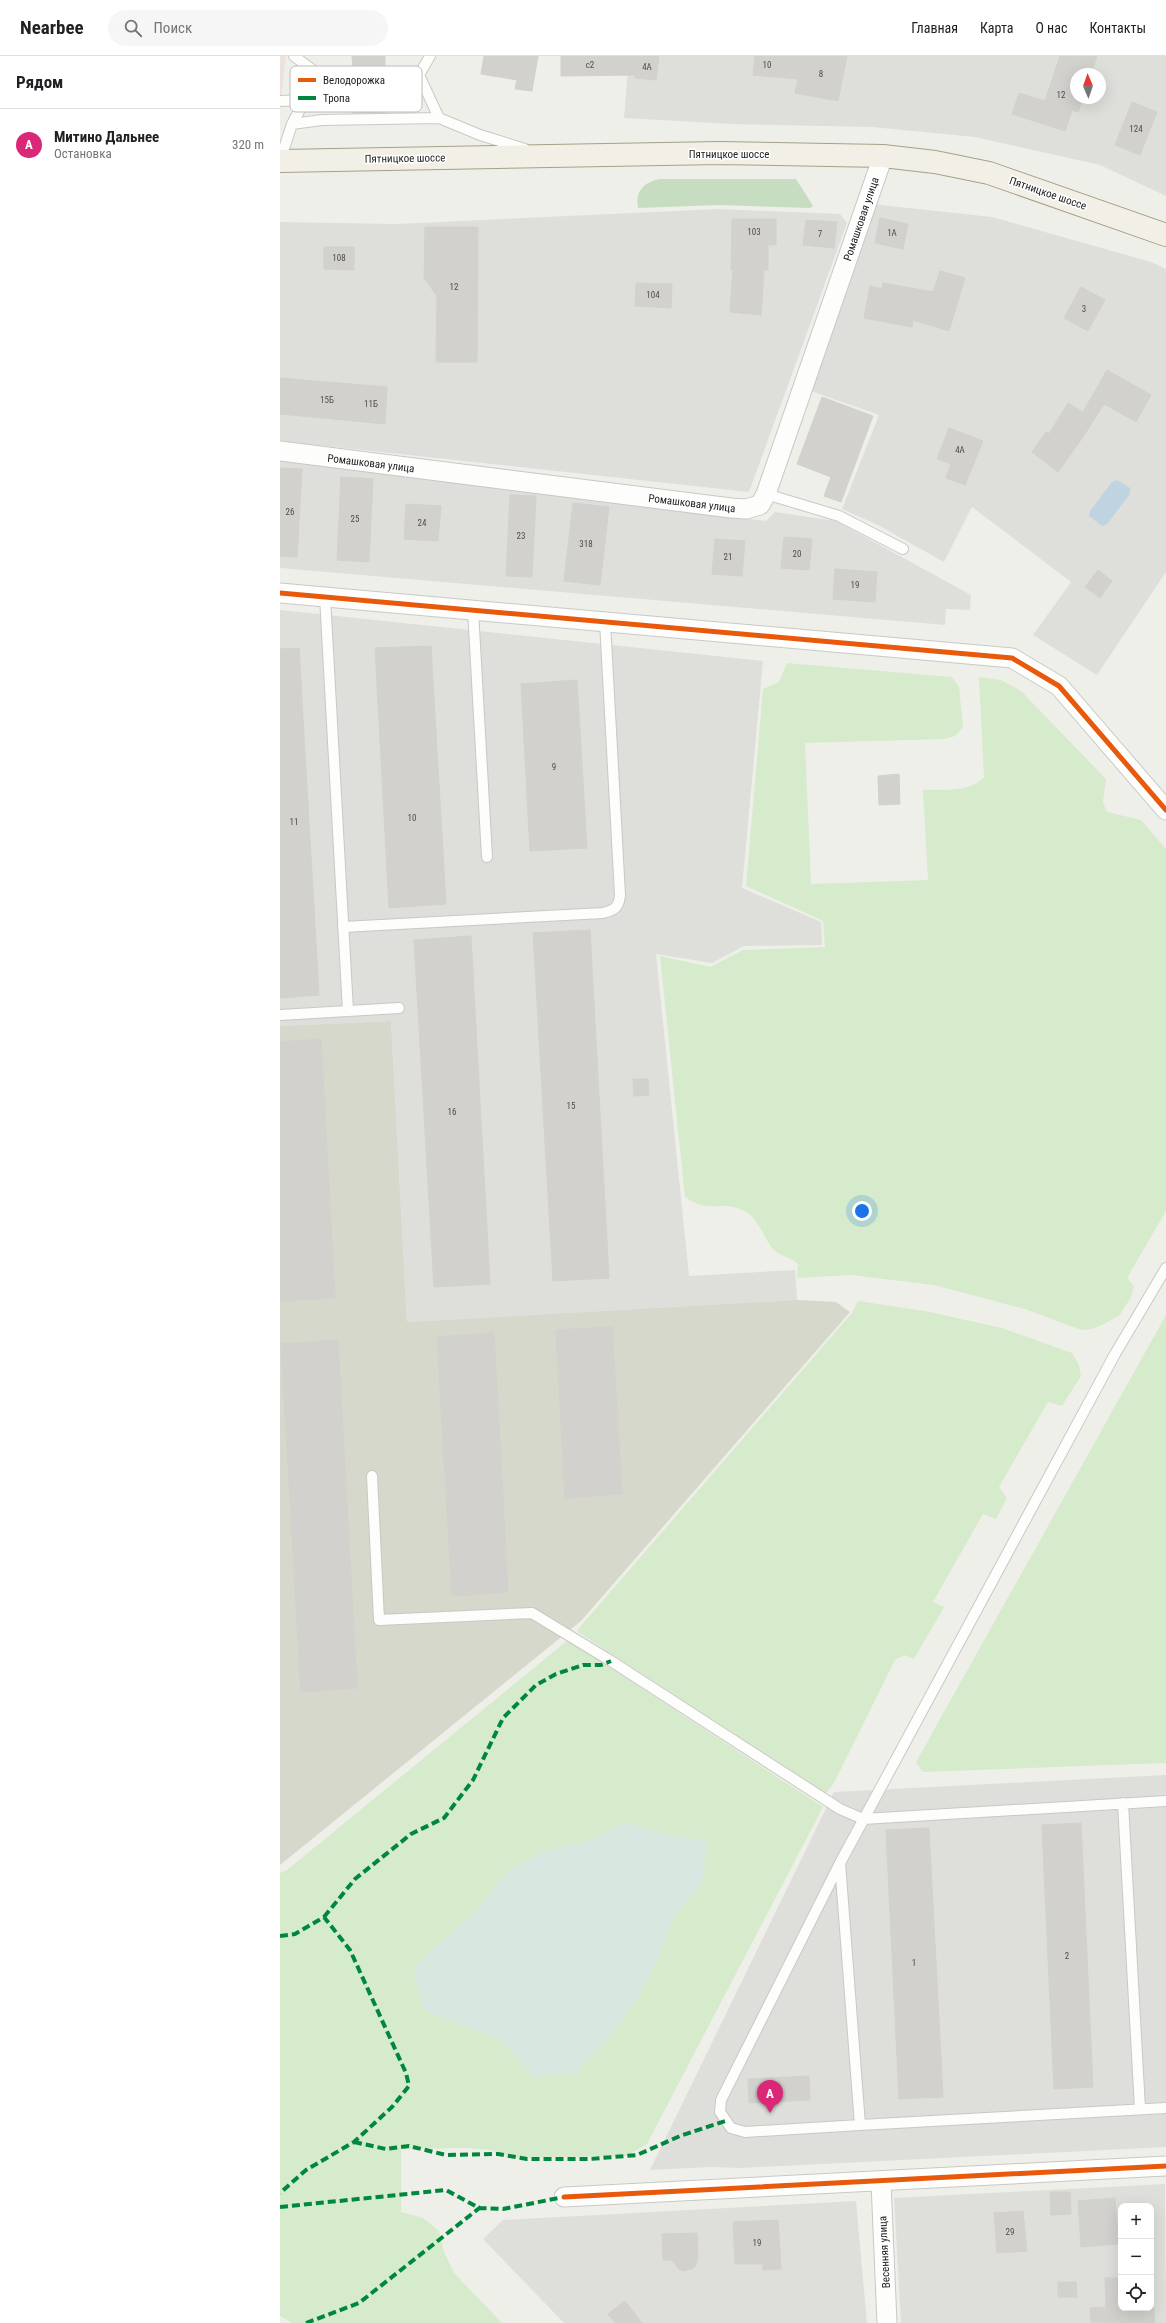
<!DOCTYPE html>
<html lang="ru">
<head>
<meta charset="utf-8">
<style>
	:root { --surface:#fff; --page:#f6f6f6; --text:#202124; --muted:#757577; --line:#e0e0e0; --accent:#db2777 }
	body { margin:0; font-family:"Roboto Condensed",sans-serif; background:var(--page); color:var(--text) }
	.controls { position:absolute; right:12px; bottom:12px; display:grid; overflow:hidden; border-radius:8px; box-shadow:0 4px 16px #0002 }
	.controls button { width:36px; height:36px; display:grid; place-items:center; padding:0; border:0; border-bottom:1px solid var(--line); background:var(--surface); color:var(--text); font:20px sans-serif }
	.compass { position:absolute; left:790px; top:12px; width:36px; height:36px; border-radius:50%; background:var(--surface); box-shadow:0 4px 16px #0002; rotate:358deg }
	.you { position:absolute; left:582px; top:1155px; width:14px; height:14px; margin:-10px; border:3px solid #fff; border-radius:50%; background:#1a73e8; box-shadow:0 0 0 6px #1a73e833 }
	.badge { display:grid; place-items:center; width:26px; height:26px; border-radius:50%; background:var(--accent); color:#fff; font-size:13px; font-weight:700 }
	.pin { position:absolute; translate:-50% -33px; filter:drop-shadow(0 1px 2px #0008) }
	.pin::after { content:''; position:absolute; top:21px; width:14px; height:12px; background:inherit; clip-path:polygon(0 0,100% 0,50% 100%) }
	.list { margin:0; padding:0; list-style:none }
	h2 { display:flex; justify-content:space-between; align-items:center; height:52px; margin:0; padding:0 16px; font-size:17px }
	h2 small { font-size:13px; font-weight:400; color:var(--muted) }
	.list li { display:grid; grid-template-columns:26px 1fr auto; gap:12px; align-items:center; box-sizing:border-box; height:72px; padding:0 16px; border-top:1px solid var(--line) }
	.list b { display:block; font-size:15px; white-space:nowrap }
	.list p { margin:0; font-size:13px; white-space:nowrap; color:var(--muted) }
	.list em { font-size:13px; font-style:normal; color:var(--muted) }
	.icon { flex:none; width:22px; height:22px; fill:none; stroke:currentColor; stroke-width:2; stroke-linecap:round; stroke-linejoin:round }
	.map { position:relative; flex:none; width:886px; height:2267px; overflow:hidden }
	header { display:flex; align-items:center; gap:24px; box-sizing:border-box; height:56px; padding:0 20px; background:var(--surface); border-bottom:1px solid var(--line) }
	header strong { font-size:19px }
	nav { display:flex; gap:22px; margin-inline-start:auto; font-size:14px }
	.search { width:280px; height:36px; background:var(--page); display:flex; align-items:center; gap:10px; box-sizing:border-box; padding:0 14px; border-radius:22px; color:var(--muted); font-size:15px }
	main { display:flex }
	aside { flex:1; background:var(--surface) }
	.map>svg:first-child { display:block }
	.residential { fill:#dededb; fill-rule:evenodd }
	.commercial { fill:#ece2dd }
	.construction { fill:#d6d8cc }
	.grass { fill:#d6ebcb; fill-rule:evenodd }
	.forest { fill:#c6ddc1 }
	.wetland { fill:#d8e6e0 }
	.water { fill:#bfd4e0 }
	.building { fill:#d2d1cd; stroke:#d2d1cb }
	.lines { fill:none; stroke-linecap:round; stroke-linejoin:round }
	.service-casing { stroke:#c8c8c6; stroke-width:12 }
	.minor-casing { stroke:#c8c8c6; stroke-width:21 }
	.primary-casing { stroke:#a5a186; stroke-width:24 }
	.service { stroke:#fdfdfc; stroke-width:10 }
	.minor { stroke:#fdfdfc; stroke-width:19 }
	.primary { stroke:#f2efe7; stroke-width:22 }
	.quiet { stroke:#00873e; stroke-width:4; stroke-dasharray:8 4; stroke-linecap:butt }
	.cycleway-casing { stroke:#fff; stroke-width:8 }
	.cycleway { stroke:#e8590c; stroke-width:5 }
	.labels { text-anchor:middle; stroke-width:3; stroke-linejoin:round; paint-order:stroke }
	.number-label { font-size:9px; fill:#4d4d4c }
	.street-label { font-size:11px; fill:#212121; stroke:#fff }
	.key { fill:#fff; stroke:#bcbcbc; stroke-width:1 }
	.key-label { font-size:11px; fill:#212121 }
</style>
</head>
<body>
<header>
<strong>Nearbee</strong>
<div class="search"><svg class="icon" aria-label="search" viewBox="0 0 24 24"><circle cx="10" cy="10" r="6"/><path d="M15 15l6 6"/></svg>Поиск</div>
<nav><a>Главная</a><a>Карта</a><a>О нас</a><a>Контакты</a></nav>
</header>
<main>
<aside>
<h2>Рядом<small></small></h2>
<ul class="list">
<li><span class="badge">A</span><div><b>Митино Дальнее</b><p>Остановка</p></div><em>320 m</em></li>
</ul>
</aside>
<div class="map">
<svg width="886" height="2267" viewBox="0 0 886 2267">
	<rect width="100%" height="100%" fill="#efefea"/>
	<!-- residential -->
	<path class="residential" d="M 349,0 L 886,0 L 886,140 L 820,109 L 695,81 L 592,71 L 451,68 L 344,62 ZM 796,18 L 820,18 L 820,42 L 796,42 Z
		M 592,148 L 712,161 L 871,206 L 886,213 L 886,516 L 817,619 L 753,579 L 791,526 L 692,451 L 664,506 L 598,469 L 562,453 L 599,359 L 531,335 Z
		M 438,153 L 560,158 L 567,167 L 469,436 L 0,385 L 0,166 L 116,168 Z
		M 0,404 L 486,465 L 495,456 L 556,465 L 691,539 L 690,554 L 666,553 L 665,569 L 0,512 Z
		M 0,554 L 483,605 L 462,832 L 541,866 L 542,889 L 464,890 L 432,907 L 376,898 L 409,1220 L 515,1214 L 517,1244 L 127,1266 L 111,965 L 0,970 Z
		M 886,1719 L 886,2091 L 461,2112 L 430,2111 L 370,2114 L 554,1736 Z
		M 885,2128 L 886,2267 L 621,2267 L 614,2142 ZM 841,2150 L 871,2150 L 871,2252 L 841,2252 Z
		M 576,2145 L 587,2267 L 284,2267 L 203,2183 L 223,2164 Z"/>
	<!-- commercial -->
	<path class="commercial" d="M 0,0 L 6,0 L 1,44 L 0,44 Z"/>
	<!-- construction -->
	<path class="construction" d="M 111,965 L 127,1266 L 517,1244 L 556,1246 L 570,1256 L 301,1565 L 0,1809 L 0,970 Z"/>
	<!-- grass -->
	<path class="grass" d="M 507,607 L 672,621 L 679,631 L 683,671 L 675,680 L 664,683 L 525,687 L 531,828 L 648,824 L 643,734 C 664,733 689,737 704,721 L 699,621 L 721,624 L 741,635 L 826,723 L 823,746 L 827,756 L 861,764 L 886,793 L 886,1155 L 847,1222 L 854,1230 L 851,1241 L 840,1259 L 822,1269 L 812,1273 L 801,1274 L 745,1253 L 654,1229 L 570,1219 L 517,1222 L 518,1208 C 511,1201 499,1200 492,1192 C 482,1179 477,1158 460,1153 C 437,1145 430,1158 405,1141 L 380,900 L 430,911 L 463,894 L 545,891 L 543,865 L 466,830 L 483,633 L 499,626 Z
		M 578,1245 L 645,1255 L 722,1272 L 792,1297 L 799,1309 L 801,1320 L 782,1350 L 768,1346 L 719,1431 L 727,1442 L 716,1463 L 703,1458 L 653,1546 L 664,1551 L 634,1603 L 624,1599 L 615,1604 L 554,1727 L 546,1737 L 298,1576 L 299,1572 L 572,1257 Z
		M 886,1259 L 886,1707 L 642,1716 L 636,1706 Z
		M 288,1584 L 543,1751 L 367,2088 L 346,2100 L 236,2102 L 210,2094 L 188,2092 L 121,2093 L 121,2156 L 143,2162 L 159,2175 L 164,2196 L 174,2217 L 222,2267 L 12,2267 L 0,2260 L 0,1817 L 7,1814 ZM 346,1767 L 386,1778 L 426,1785 L 422,1827 L 393,1862 L 379,1900 L 358,1941 L 327,1984 L 296,2017 L 254,2021 L 224,1986 L 134,1911 L 196,1855 L 229,1814 L 267,1794 L 308,1785 Z"/>
	<!-- forest -->
	<path class="forest" d="M 380,123 L 516,123 L 533,150 L 530,152 L 439,149 L 358,152 C 355,136 363,126 380,123 Z"/>
	<!-- wetland -->
	<path class="wetland" d="M 346,1767 L 386,1778 L 427,1785 L 422,1827 L 393,1862 L 379,1900 L 358,1941 L 327,1984 L 296,2017 L 254,2021 L 224,1986 L 143,1953 L 134,1911 L 196,1855 L 229,1814 L 267,1794 L 308,1785 Z"/>
	<!-- water -->
	<path class="water" d="M 837,424 L 850,432 L 850,438 L 827,468 L 822,470 L 809,460 L 810,455 L 832,426 Z"/>
	<!-- building -->
	<path class="building" d="M 72,0 L 105,0 L 105,12 L 100,15 L 99,19 L 101,24 L 105,26 L 106,56 L 73,57 L 73,26 L 78,23 L 79,19 L 77,14 L 73,12 Z
		M 204,0 L 258,0 L 252,35 L 235,33 L 237,24 L 201,18 Z
		M 281,0 L 379,0 L 376,24 L 355,22 L 355,19 L 281,20 Z
		M 475,0 L 567,0 L 558,45 L 515,37 L 518,23 L 473,19 Z
		M 780,0 L 817,0 L 811,18 L 796,18 L 796,42 L 803,42 L 798,56 L 792,54 L 785,75 L 732,58 L 739,37 L 765,45 Z
		M 852,46 L 877,56 L 860,99 L 835,89 Z
		M 600,162 L 628,168 L 623,193 L 595,187 Z
		M 452,163 L 496,163 L 496,189 L 488,189 L 488,214 L 484,214 L 481,259 L 450,256 L 453,214 L 451,214 Z
		M 526,164 L 557,166 L 554,192 L 523,189 Z
		M 145,171 L 198,171 L 197,306 L 156,306 L 157,240 L 144,222 Z
		M 44,191 L 74,191 L 74,214 L 44,213 Z
		M 660,215 L 685,222 L 669,275 L 633,264 L 632,271 L 584,262 L 590,230 L 602,233 L 603,227 L 653,236 Z
		M 356,227 L 392,228 L 391,252 L 355,250 Z
		M 801,231 L 825,244 L 808,275 L 784,262 Z
		M 827,314 L 871,339 L 856,366 L 824,348 L 803,381 L 778,416 L 752,396 L 766,376 L 769,378 L 788,347 L 803,356 Z
		M 0,322 L 107,331 L 105,368 L 0,358 Z
		M 542,341 L 593,360 L 561,446 L 544,440 L 551,421 L 517,408 Z
		M 669,372 L 703,385 L 685,429 L 666,422 L 671,408 L 657,403 Z
		M 0,412 L 22,413 L 17,501 L 0,500 Z
		M 61,421 L 93,423 L 89,506 L 57,504 Z
		M 230,439 L 256,440 L 252,521 L 226,520 Z
		M 293,447 L 329,451 L 320,529 L 284,525 Z
		M 126,448 L 161,450 L 158,485 L 124,483 Z
		M 504,481 L 532,483 L 529,514 L 501,512 Z
		M 435,483 L 465,485 L 462,520 L 432,518 Z
		M 555,513 L 597,516 L 595,546 L 553,543 Z
		M 818,514 L 832,525 L 820,542 L 805,531 Z
		M 151,590 L 166,848 L 109,852 L 95,592 Z
		M 19,592 L 39,939 L 0,942 L 0,593 Z
		M 297,624 L 307,792 L 250,795 L 241,628 Z
		M 619,718 L 620,748 L 599,749 L 598,720 Z
		M 310,874 L 329,1222 L 273,1225 L 253,877 Z
		M 191,880 L 210,1228 L 154,1231 L 134,884 Z
		M 41,983 L 55,1242 L 0,1245 L 0,986 Z
		M 353,1023 L 368,1023 L 369,1039 L 354,1040 Z
		M 332,1271 L 342,1438 L 285,1442 L 276,1274 Z
		M 214,1277 L 228,1536 L 172,1540 L 157,1281 Z
		M 58,1284 L 77,1632 L 21,1636 L 1,1288 Z
		M 801,1767 L 813,2031 L 774,2033 L 762,1769 Z
		M 649,1772 L 663,2041 L 619,2043 L 606,1774 Z
		M 529,2020 L 530,2044 L 469,2047 L 468,2023 Z
		M 770,2136 L 790,2136 L 791,2158 L 771,2159 Z
		M 835,2142 L 839,2188 L 801,2191 L 798,2145 Z
		M 743,2155 L 747,2195 L 717,2197 L 714,2157 Z
		M 498,2164 L 501,2213 L 483,2214 L 483,2208 L 455,2208 L 453,2166 Z
		M 417,2177 L 418,2203 L 414,2212 L 404,2215 L 399,2213 L 392,2204 L 383,2204 L 382,2178 Z
		M 825,2222 L 841,2222 L 841,2252 L 874,2252 L 875,2267 L 811,2266 L 810,2252 L 826,2251 Z
		M 778,2226 L 796,2226 L 797,2241 L 778,2241 Z
		M 345,2245 L 362,2267 L 335,2267 L 328,2258 Z"/>
	<g class="lines">
		<defs>
			<path id="service" d="M 14,0 L 39,19 L 73,19
				M 105,19 L 139,19 L 159,62 L 200,79 L 245,93
				M 139,19 L 150,0
				M 0,45 L 25,44
				M 12,68 L 42,64 L 159,62
				M 0,105 L 12,68 L 39,19
				M 486,438 L 559,460 L 623,493
				M 45,541 L 68,955
				M 193,554 L 207,801
				M 63,871 L 323,857 C 335,854 339,851 340,839 L 325,566
				M 0,959 L 119,952
				M 886,1212 L 835,1298 L 560,1807 L 580,2069 L 886,2052
				M 92,1420 L 99,1564 L 252,1557 L 331,1605 L 560,1753 L 583,1763 L 886,1745
				M 843,1747 L 860,2053
				M 560,1807 L 441,2044 L 440,2056 L 451,2072 L 465,2076 L 580,2069"/>
			<path id="minor" d="M 0,395 L 451,452 L 466,453 L 480,449 L 486,438 L 603,100
				M 0,537 L 732,602 L 779,630 L 886,754
				M 601,2126 L 607,2267
				M 284,2141 L 886,2110"/>
			<path id="primary" d="M 0,105 L 439,97 L 603,100 L 655,106 L 709,117 L 886,179"/>
		</defs>
		<!-- service casing -->
		<use href="#service" class="service-casing"/>
		<!-- minor casing -->
		<use href="#minor" class="minor-casing"/>
		<!-- primary casing -->
		<use href="#primary" class="primary-casing"/>
		<!-- service -->
		<use href="#service" class="service"/>
		<!-- minor -->
		<use href="#minor" class="minor"/>
		<!-- primary -->
		<use href="#primary" class="primary"/>
		<!-- quiet -->
		<path class="quiet" d="M 44,1861 L 75,1823 L 131,1778 L 164,1762 L 193,1724 L 223,1662 L 256,1629 L 276,1618 L 303,1609 L 321,1609 L 331,1605
			M 0,1880 L 15,1878 L 44,1861 L 70,1894 L 126,2017 L 129,2030 L 112,2051 L 74,2086 L 26,2114 L 0,2137
			M 74,2086 L 106,2093 L 129,2090 L 166,2099 L 218,2098 L 247,2103 L 310,2103 L 357,2099 L 400,2080 L 445,2065
			M 0,2151 L 166,2134 L 199,2152 L 223,2153 L 284,2141
			M 26,2267 L 79,2247 L 202,2150"/>
		<defs>
			<path id="cycleway" d="M 0,537 L 732,602 L 779,630 L 886,754
				M 284,2141 L 886,2110"/>
		</defs>
		<!-- cycleway casing -->
		<use href="#cycleway" class="cycleway-casing"/>
		<!-- cycleway -->
		<use href="#cycleway" class="cycleway"/>
	</g>
	<g class="labels">
		<!-- number labels -->
		<g class="number-label">
			<text x="310" y="12">с2</text>
			<text x="487" y="12">10</text>
			<text x="367" y="14">4А</text>
			<text x="541" y="21">8</text>
			<text x="781" y="42">12</text>
			<text x="856" y="76">124</text>
			<text x="474" y="179">103</text>
			<text x="612" y="180">1А</text>
			<text x="540" y="181">7</text>
			<text x="59" y="205">108</text>
			<text x="174" y="234">12</text>
			<text x="373" y="242">104</text>
			<text x="804" y="256">3</text>
			<text x="47" y="347">15Б</text>
			<text x="91" y="351">11Б</text>
			<text x="680" y="397">4А</text>
			<text x="10" y="459">26</text>
			<text x="75" y="466">25</text>
			<text x="142" y="470">24</text>
			<text x="241" y="483">23</text>
			<text x="306" y="491">318</text>
			<text x="517" y="501">20</text>
			<text x="448" y="504">21</text>
			<text x="575" y="532">19</text>
			<text x="274" y="714">9</text>
			<text x="132" y="765">10</text>
			<text x="14" y="769">11</text>
			<text x="291" y="1053">15</text>
			<text x="172" y="1059">16</text>
			<text x="787" y="1903">2</text>
			<text x="634" y="1910">1</text>
			<text x="730" y="2179">29</text>
			<text x="477" y="2190">19</text>
		</g>
		<!-- street labels -->
		<g class="street-label">
			<text x="449" y="102">Пятницкое шоссе</text>
			<text transform="translate(125 102) rotate(-1)" y="4">Пятницкое шоссе</text>
			<text transform="translate(768 137) rotate(19)" y="4">Пятницкое шоссе</text>
			<text transform="translate(581 163) rotate(-71)" y="4">Ромашковая улица</text>
			<text transform="translate(91 407) rotate(7)" y="4">Ромашковая улица</text>
			<text transform="translate(412 447) rotate(7)" y="4">Ромашковая улица</text>
			<text transform="translate(604 2196) rotate(-93)" y="4">Весенняя улица</text>
		</g>
	</g>
	<!-- legend -->
	<rect x="10" y="10" width="132" height="46" rx="6" class="key"/>
	<rect x="18" y="22" width="18" height="4" fill="#e8590c"/>
	<rect x="18" y="40" width="18" height="4" fill="#00873e"/>
	<g class="key-label">
		<text x="43" y="28">Велодорожка</text>
		<text x="43" y="46">Тропа</text>
	</g>
</svg>
<div class="controls">
<button>+</button>
<button>−</button>
<button><svg class="icon" aria-label="locate" viewBox="0 0 24 24"><circle cx="12" cy="12" r="6"/><path d="M12 2v4M12 18v4M2 12h4M18 12h4"/></svg></button>
</div>
<svg class="compass" viewBox="-18 -18 36 36"><path d="M0-13l5 13h-10z" fill="#e53935"/><path d="M0 13l5-13h-10z" fill="#757577"/></svg>
<div class="you"></div>
<div class="pin badge" style="left:490px;top:2057px">A</div>
</div>
</main>
</body>
</html>
